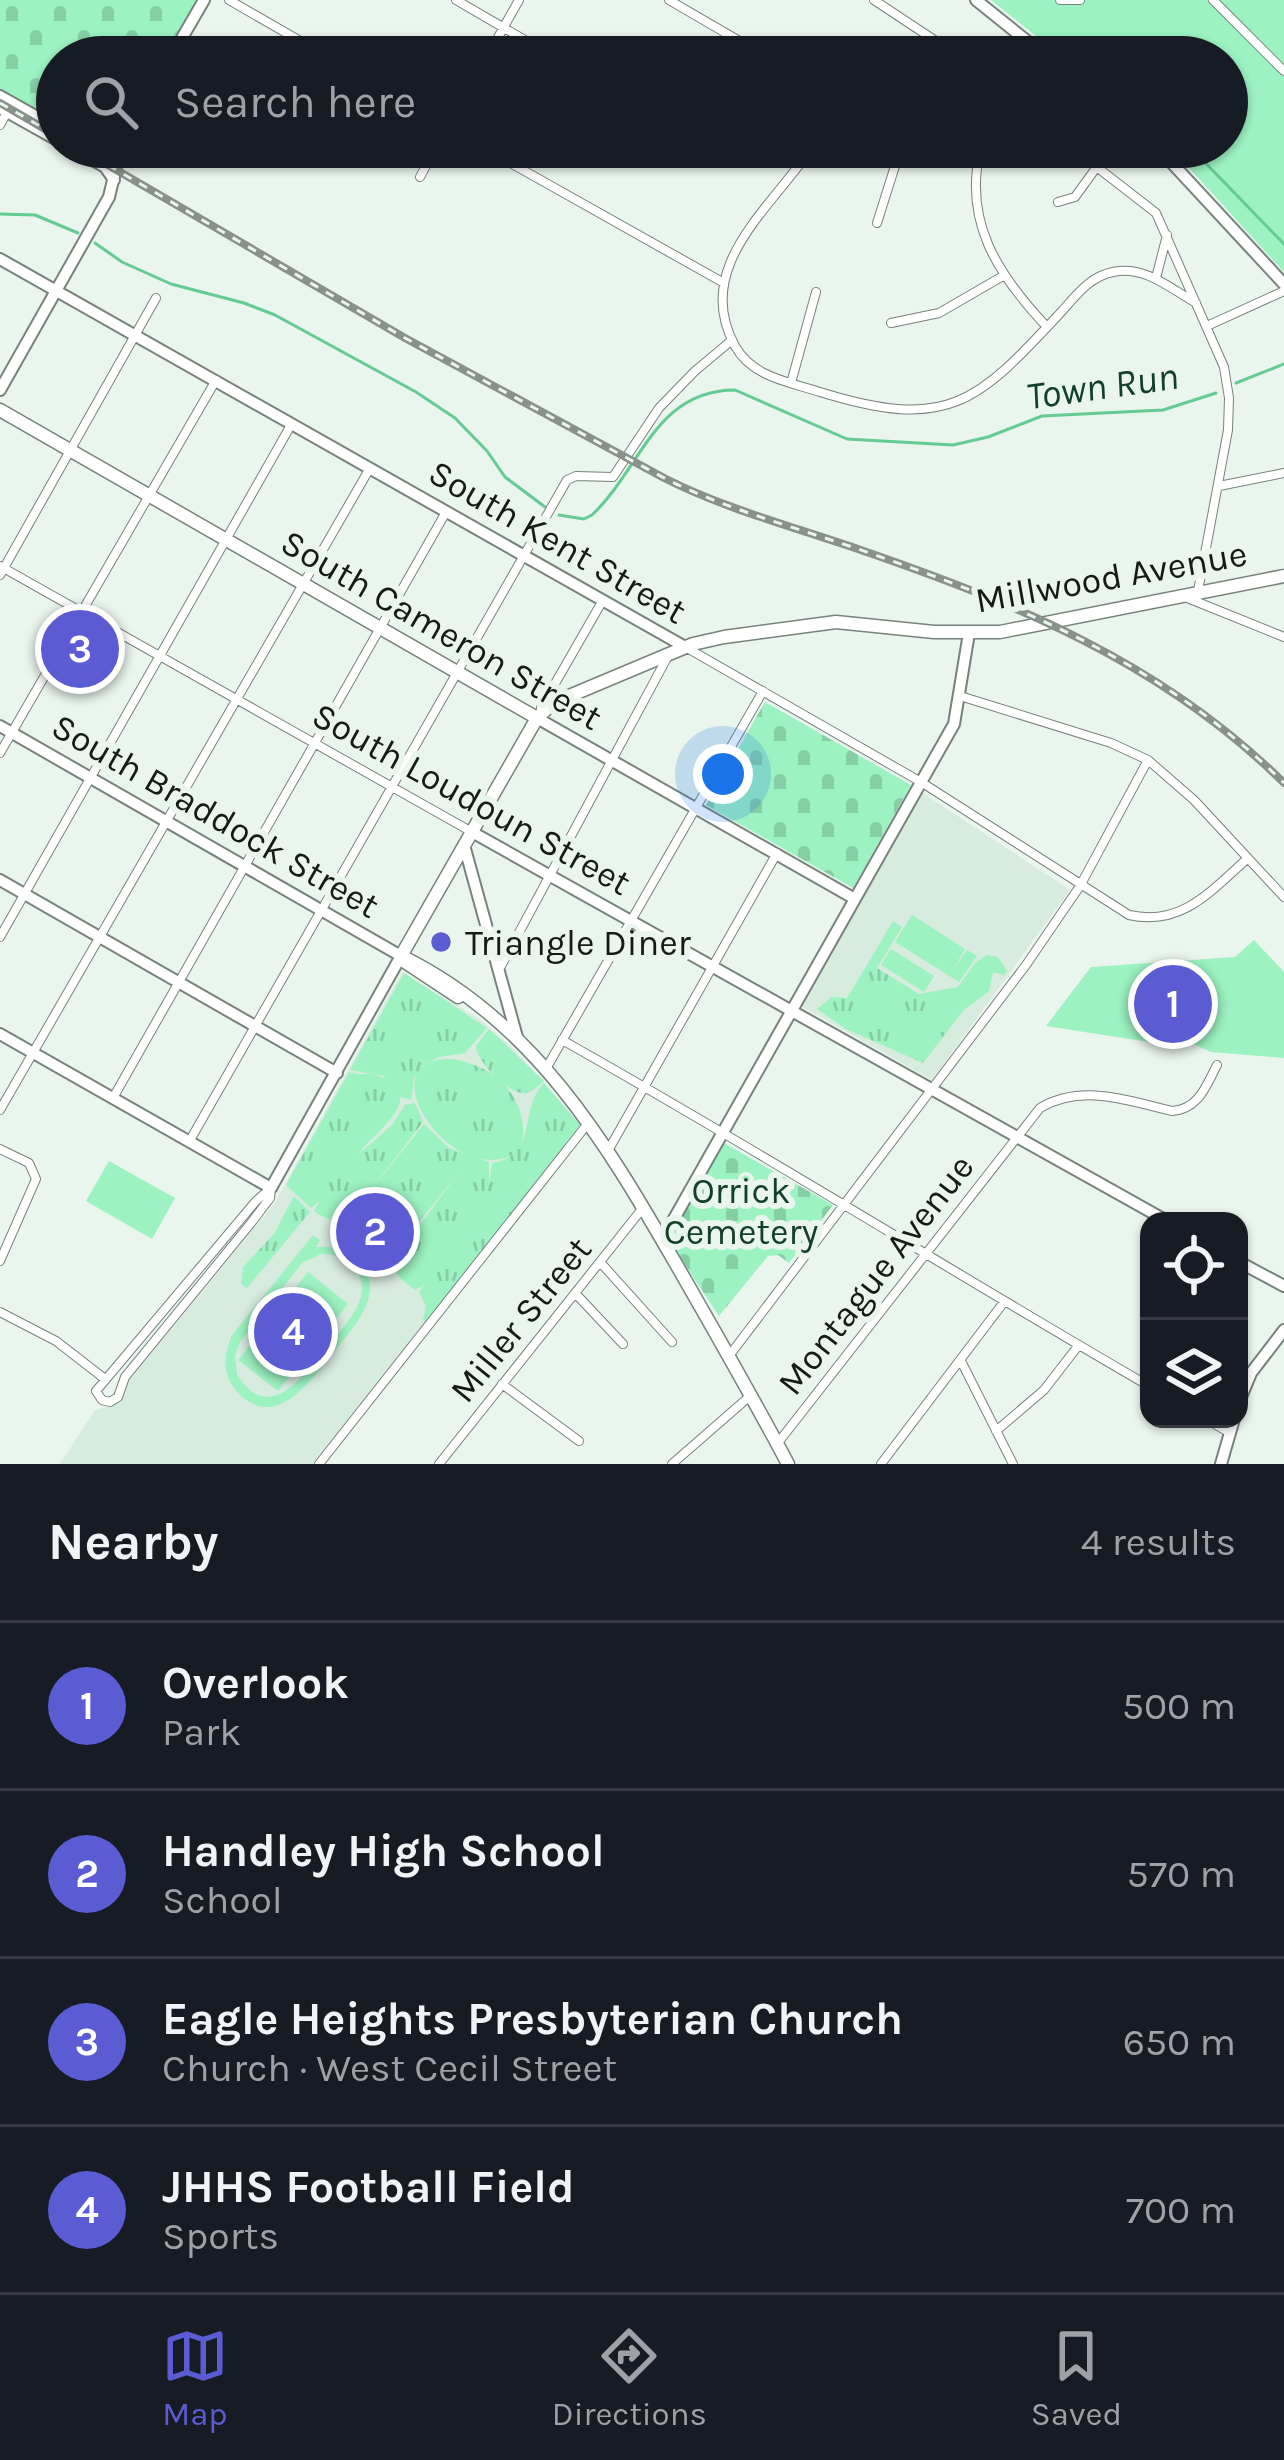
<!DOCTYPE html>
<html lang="en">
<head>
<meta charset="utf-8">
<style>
	:root { --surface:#171b24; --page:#242831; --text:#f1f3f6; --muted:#9ea1a6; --line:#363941; --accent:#5b5bd3 }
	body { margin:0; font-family:Karla,sans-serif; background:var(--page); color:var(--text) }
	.controls { position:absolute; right:36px; bottom:36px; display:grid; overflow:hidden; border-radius:24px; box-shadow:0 3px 9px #0004 }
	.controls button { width:108px; height:108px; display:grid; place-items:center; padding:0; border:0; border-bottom:3px solid var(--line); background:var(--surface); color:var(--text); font:60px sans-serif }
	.you { position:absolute; left:723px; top:774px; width:42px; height:42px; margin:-30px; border:9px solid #fff; border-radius:50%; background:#1a73e8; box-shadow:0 0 0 18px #1a73e833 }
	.badge { display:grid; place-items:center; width:78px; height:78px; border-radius:50%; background:var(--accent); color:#fff; font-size:39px; font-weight:700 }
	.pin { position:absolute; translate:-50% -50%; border:6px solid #fff; box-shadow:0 3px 12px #0006 }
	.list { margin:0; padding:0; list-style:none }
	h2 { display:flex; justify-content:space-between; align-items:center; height:156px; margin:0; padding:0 48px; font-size:51px }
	h2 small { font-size:39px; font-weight:400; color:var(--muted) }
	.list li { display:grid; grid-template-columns:78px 1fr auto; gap:36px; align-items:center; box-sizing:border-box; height:168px; padding:0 48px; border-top:3px solid var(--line) }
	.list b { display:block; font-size:45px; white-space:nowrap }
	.list p { margin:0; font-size:39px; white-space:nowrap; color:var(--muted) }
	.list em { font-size:39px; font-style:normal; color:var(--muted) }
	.icon { flex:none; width:66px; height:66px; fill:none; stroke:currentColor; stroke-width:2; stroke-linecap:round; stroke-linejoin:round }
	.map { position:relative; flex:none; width:1284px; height:1464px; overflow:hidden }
	.search { position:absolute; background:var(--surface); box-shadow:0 3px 9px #0004; left:36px; right:36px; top:36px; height:132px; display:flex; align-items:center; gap:30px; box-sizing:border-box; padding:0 42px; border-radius:66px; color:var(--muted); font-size:45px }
	.sheet { height:828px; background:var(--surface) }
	nav { display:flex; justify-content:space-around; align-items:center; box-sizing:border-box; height:168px; border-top:3px solid var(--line); background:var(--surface); font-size:33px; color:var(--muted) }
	nav a { display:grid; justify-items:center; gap:6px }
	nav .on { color:var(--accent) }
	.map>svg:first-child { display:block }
	.built { fill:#d8ebdf }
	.grass { fill:url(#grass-tufts) }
	.cemetery { fill:url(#cemetery-stones) }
	.park { fill:#9cf2c1; fill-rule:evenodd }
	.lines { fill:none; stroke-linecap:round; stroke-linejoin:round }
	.stream { stroke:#64cb94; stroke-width:3 }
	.street-casing { stroke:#77827b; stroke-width:10 }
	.secondary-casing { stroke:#77827b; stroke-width:14 }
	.primary-casing { stroke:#77827b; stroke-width:15 }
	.street { stroke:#fff; stroke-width:8 }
	.secondary { stroke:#fff; stroke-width:10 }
	.primary { stroke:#fff; stroke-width:12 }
	.rail-casing { stroke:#88918b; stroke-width:8 }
	.rail { stroke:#e9f5ed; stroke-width:3; stroke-dasharray:9; stroke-linecap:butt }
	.poi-dot { fill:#5b5bd3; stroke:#e9f5ed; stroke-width:4.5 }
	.labels { text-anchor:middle; stroke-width:12; stroke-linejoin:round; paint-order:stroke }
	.street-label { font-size:36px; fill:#151a17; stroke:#e9f5ed }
	.poi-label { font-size:36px; fill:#151a17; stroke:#e9f5ed; text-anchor:start }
	.park-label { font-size:36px; fill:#144029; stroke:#e9f5ed }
	.water-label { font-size:39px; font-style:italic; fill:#133f29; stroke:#e9f5ed }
</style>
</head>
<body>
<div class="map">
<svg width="1284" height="1464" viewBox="0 0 1284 1464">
	<defs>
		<pattern id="grass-tufts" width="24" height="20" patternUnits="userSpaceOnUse" patternTransform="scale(3)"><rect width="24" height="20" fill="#9cf2c1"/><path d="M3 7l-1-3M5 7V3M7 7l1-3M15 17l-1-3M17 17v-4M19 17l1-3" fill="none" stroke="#86cfa5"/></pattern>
		<pattern id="cemetery-stones" width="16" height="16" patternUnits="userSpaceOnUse" patternTransform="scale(3)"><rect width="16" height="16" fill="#9cf2c1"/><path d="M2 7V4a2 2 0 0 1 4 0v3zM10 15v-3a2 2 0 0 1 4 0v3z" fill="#86cfa5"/></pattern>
	</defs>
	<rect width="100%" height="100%" fill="#e9f5ed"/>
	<!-- built -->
	<path class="built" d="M 921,792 L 1070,890 L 932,1080 L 801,1006 Z
		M 402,972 L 478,1018 L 513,1048 L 581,1125 L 313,1464 L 60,1464 L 95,1410 L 115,1405 L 128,1382 L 274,1204 Z"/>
	<!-- grass -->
	<path class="grass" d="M 893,921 L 902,927 L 877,968 L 919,994 L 958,987 L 975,963 L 987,955 L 998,957 L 1007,971 L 1004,975 L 993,972 L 989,991 L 963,1011 L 923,1063 L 846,1029 L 817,1009 L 832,997 L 847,998 Z
		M 404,973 L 487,1028 L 465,1053 L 439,1057 L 422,1066 L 414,1078 L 411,1100 L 401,1097 L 383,1076 L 350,1070 Z
		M 489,1029 L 544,1081 C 539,1085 532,1092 526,1093 C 510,1096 476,1061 476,1046 Z
		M 453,1059 C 472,1063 489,1069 503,1083 C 525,1105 539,1160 491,1160 C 430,1159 375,1055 453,1059 Z
		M 349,1072 C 360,1076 368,1072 379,1076 C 433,1097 369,1135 359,1154 L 392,1125 L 405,1105 L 415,1103 L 423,1122 L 367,1195 L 424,1124 L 449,1148 L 489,1162 L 489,1184 L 492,1163 C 539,1155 518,1110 544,1083 L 580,1125 L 426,1323 L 423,1320 L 426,1306 L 419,1292 L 424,1285 L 415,1290 L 399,1277 L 392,1262 L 460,1171 L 392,1256 L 350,1224 L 352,1213 C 339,1224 327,1221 314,1211 L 320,1201 L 311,1208 L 286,1185 Z
		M 294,1196 L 310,1212 L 247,1288 L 241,1284 L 243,1267 L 274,1234 Z"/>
	<!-- cemetery -->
	<path class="cemetery" d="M 0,0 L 196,0 L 163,57 L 57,57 L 57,124 L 0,91 Z
		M 765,702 L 911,785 L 853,888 L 706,805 Z
		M 722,1142 L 833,1205 L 789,1263 L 778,1255 L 768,1256 L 719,1316 L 667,1238 Z"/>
	<!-- park -->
	<path class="park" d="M 991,0 L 1284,0 L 1284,272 L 1170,147 L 1227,147 L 1227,57 L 1062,57 Z
		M 912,915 L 965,949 L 953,970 L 967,950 L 977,956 L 959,982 L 895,942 Z
		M 1254,940 L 1284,972 L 1284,1058 L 1211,1052 L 1172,1035 L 1168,1045 L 1046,1026 L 1091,967 L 1235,957 Z
		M 891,949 L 934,976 L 924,992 L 881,965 Z
		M 109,1161 L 175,1198 L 152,1239 L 86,1201 Z
		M 313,1235 L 320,1240 L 316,1247 C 332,1246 347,1248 359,1261 C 389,1294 350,1331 330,1357 C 307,1386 271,1434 234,1388 C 222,1371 224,1353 232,1335 ZM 321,1254 C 334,1254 347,1257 355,1268 C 377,1298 341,1329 323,1351 C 301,1379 268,1425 237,1374 L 235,1355 L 240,1342 L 302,1263 Z
		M 308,1272 L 348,1304 L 278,1391 L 238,1360 Z"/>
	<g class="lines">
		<!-- stream -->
		<path class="stream" d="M 1190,147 L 1284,244
			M 0,214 L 35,215 L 78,233
			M 95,243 L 122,262 L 171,284 L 244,303 L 275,315 L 416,392 L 455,418 L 487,451 L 505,477 L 545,507
			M 1236,383 L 1284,364
			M 559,515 L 584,519 L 592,515 C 641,469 655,390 735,390 L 847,439 L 953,445 L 988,437 L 1042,416 L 1163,410 L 1216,393"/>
		<defs>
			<path id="street" d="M 229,0 L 328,57
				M 456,0 L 554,57
				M 669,0 L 767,57
				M 874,0 L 960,57
				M 1060,0 L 1080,0
				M 1213,0 L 1284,71
				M 487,57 L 519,0
				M 0,125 L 7,112
				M 482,147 L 724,283
				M 709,147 L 733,161
				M 812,147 C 774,206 691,266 735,346 C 752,377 789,382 820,392 C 949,432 977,403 1063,310 C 1077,294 1091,276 1113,272 C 1144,265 1170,288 1196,303
				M 957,147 L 979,153
				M 981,147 C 962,221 998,275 1047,327
				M 1071,147 L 1156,213 L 1224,367 L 1229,398 L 1228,430 L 1198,591
				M 420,177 L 436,147
				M 1058,202 L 1075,197 L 1096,168
				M 877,223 L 901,147
				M 1156,278 L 1167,235
				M 891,323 L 939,313 L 1003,276
				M 1207,326 L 1284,291
				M 791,383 L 816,292
				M 1219,486 L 1284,473
				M 0,566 L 472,832
				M 0,575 L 156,298
				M 1185,597 L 1284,637
				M 687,648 L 921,782 L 1129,915 C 1182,927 1212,890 1248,858
				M 960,696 L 1111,743 L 1148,760 L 1194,800 L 1284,897
				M 541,708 L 603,600
				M 0,753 L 216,380
				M 0,937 L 291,425
				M 501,966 L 668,656
				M 562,1040 C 760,1151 952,1272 1149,1386
				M 547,1067 L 763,691
				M 113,1098 L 446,512
				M 0,1110 L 370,468
				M 189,1142 L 567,480 L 576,476 L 613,477 L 659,408 L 695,371 L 732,340
				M 0,1149 L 29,1163 L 36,1179 L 0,1261
				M 609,1149 L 777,853
				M 271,1188 L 270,1198 L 251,1223 L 125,1377 L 118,1397 L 110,1402 L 102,1400 L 96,1391 L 256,1201 Z
				M 600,1262 L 672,1342
				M 575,1293 L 623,1344
				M 0,1312 L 56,1341 L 105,1379
				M 729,1356 L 1026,965 L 1080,886 L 1148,760
				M 961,1361 L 1013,1464
				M 502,1384 L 579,1441
				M 1206,1419 L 1230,1433
				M 996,1431 L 1044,1390 L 1078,1346
				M 777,1444 L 1040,1108 C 1082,1083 1129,1101 1172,1111 C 1199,1109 1206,1086 1217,1065
				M 319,1464 L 589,1122
				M 439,1464 L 642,1209
				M 672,1464 L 750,1396
				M 881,1464 L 1004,1302"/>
			<path id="secondary" d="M 976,0 L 1047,57
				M 171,57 L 204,0
				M 0,96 L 57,128
				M 0,108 L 57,140
				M 69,147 L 105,167 L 114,180
				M 90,147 L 117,159
				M 1157,147 L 1284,284
				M 0,259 L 687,648
				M 0,390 L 109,197 L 121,147
				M 537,718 L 855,899
				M 0,726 L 401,956 L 271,1188 L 0,1034
				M 472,832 L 1167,1221
				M 464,845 L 517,1037
				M 0,880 L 337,1073
				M 662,1240 L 954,724 L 969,633
				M 1239,1262 L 1284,1286
				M 1239,1402 L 1251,1373 L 1284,1330
				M 1221,1464 L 1234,1419"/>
			<path id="primary" d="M 0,410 L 537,718
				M 401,956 L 537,718 L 553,703 L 574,694 L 693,644 L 724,637 L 836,622 L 934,632 L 1000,632 L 1284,576
				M 401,956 C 534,1021 605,1141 676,1264 C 714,1330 752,1396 788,1464
				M 405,962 L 458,997"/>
		</defs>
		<!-- street casing -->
		<use href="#street" class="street-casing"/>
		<!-- secondary casing -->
		<use href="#secondary" class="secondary-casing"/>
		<!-- primary casing -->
		<use href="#primary" class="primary-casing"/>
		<!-- street -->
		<use href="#street" class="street"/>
		<!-- secondary -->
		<use href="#secondary" class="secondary"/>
		<!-- primary -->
		<use href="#primary" class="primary"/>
		<defs>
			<path id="rail" d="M 0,103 L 57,136
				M 77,147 L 405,338 L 666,479 C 726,509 791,526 855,548 C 1015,603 1162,662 1284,783"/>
		</defs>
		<!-- rail casing -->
		<use href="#rail" class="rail-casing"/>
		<!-- rail -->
		<use href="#rail" class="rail"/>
	</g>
	<!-- markers -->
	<circle class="poi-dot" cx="441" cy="942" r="12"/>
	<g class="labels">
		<!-- street labels -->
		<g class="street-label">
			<text transform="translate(558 541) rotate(30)" y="13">South Kent Street</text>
			<text transform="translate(1111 576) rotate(-10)" y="13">Millwood Avenue</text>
			<text transform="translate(442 629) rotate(30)" y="13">South Cameron Street</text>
			<text transform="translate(472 798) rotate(29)" y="13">South Loudoun Street</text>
			<text transform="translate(216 815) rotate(30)" y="13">South Braddock Street</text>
			<text transform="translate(875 1274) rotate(-52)" y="13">Montague Avenue</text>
			<text transform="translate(520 1319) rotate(-51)" y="13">Miller Street</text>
		</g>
		<!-- poi labels -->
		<g class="poi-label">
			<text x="465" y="955">Triangle Diner</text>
		</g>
		<!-- park labels -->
		<g class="park-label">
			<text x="741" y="1203">Orrick<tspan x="741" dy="41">Cemetery</tspan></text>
		</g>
		<!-- water labels -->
		<g class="water-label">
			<text transform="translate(1102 385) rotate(-8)" y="14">Town Run</text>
		</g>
	</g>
</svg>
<div class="controls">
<button><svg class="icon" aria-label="locate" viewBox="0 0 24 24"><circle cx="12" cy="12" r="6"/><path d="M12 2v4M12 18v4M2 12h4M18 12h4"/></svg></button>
<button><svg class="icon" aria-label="layers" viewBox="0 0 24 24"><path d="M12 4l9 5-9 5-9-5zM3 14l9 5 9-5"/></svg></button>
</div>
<div class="you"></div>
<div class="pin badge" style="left:1173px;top:1004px">1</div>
<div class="pin badge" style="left:375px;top:1232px">2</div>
<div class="pin badge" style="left:80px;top:649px">3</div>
<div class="pin badge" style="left:293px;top:1332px">4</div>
<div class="search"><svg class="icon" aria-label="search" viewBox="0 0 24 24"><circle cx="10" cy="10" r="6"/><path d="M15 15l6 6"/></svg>Search here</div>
</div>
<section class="sheet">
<h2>Nearby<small>4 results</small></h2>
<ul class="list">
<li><span class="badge">1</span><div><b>Overlook</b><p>Park</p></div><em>500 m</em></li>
<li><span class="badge">2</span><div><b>Handley High School</b><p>School</p></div><em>570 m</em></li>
<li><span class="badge">3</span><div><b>Eagle Heights Presbyterian Church</b><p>Church · West Cecil Street</p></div><em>650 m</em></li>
<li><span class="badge">4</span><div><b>JHHS Football Field</b><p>Sports</p></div><em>700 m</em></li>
</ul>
</section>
<nav>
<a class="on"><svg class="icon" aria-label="map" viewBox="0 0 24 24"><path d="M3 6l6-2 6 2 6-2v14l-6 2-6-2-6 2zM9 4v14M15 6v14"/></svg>Map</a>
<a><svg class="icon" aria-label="directions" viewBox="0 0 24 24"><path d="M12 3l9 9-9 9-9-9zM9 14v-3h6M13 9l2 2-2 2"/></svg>Directions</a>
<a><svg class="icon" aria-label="saved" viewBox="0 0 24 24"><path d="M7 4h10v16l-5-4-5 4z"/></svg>Saved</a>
</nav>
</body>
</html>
